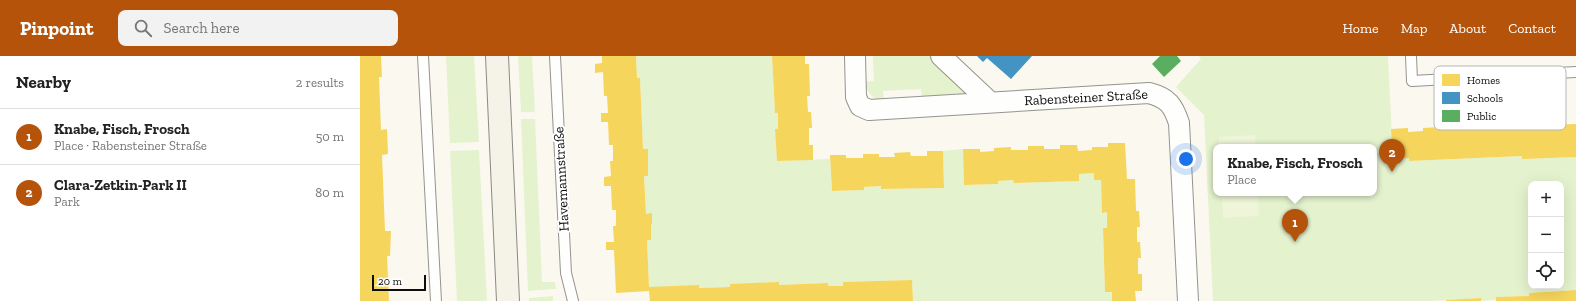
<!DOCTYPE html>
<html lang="en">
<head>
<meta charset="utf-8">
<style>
	:root { --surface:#fff; --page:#f2f2f2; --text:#222; --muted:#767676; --line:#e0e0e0; --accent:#b45309 }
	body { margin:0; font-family:"Zilla Slab",serif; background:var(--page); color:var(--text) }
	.controls { position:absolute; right:12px; bottom:12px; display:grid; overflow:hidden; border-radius:8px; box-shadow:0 4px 16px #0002 }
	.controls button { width:36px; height:36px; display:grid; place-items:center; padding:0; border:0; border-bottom:1px solid var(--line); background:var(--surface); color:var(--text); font:20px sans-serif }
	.scale { position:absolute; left:12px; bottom:10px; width:54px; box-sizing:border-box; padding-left:4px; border:2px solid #0d0d0d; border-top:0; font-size:11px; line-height:14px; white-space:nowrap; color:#0d0d0d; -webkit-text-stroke:3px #fff; paint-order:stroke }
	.you { position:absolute; left:826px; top:103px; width:14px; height:14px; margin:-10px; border:3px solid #fff; border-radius:50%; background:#1a73e8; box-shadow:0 0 0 6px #1a73e833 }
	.badge { display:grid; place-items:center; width:26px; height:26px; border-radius:50%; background:var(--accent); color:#fff; font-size:13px; font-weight:700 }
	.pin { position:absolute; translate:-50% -33px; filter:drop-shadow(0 1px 2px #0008) }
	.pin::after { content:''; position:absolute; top:21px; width:14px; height:12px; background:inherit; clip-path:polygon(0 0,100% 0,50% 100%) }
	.popup { position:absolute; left:853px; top:88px; width:164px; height:52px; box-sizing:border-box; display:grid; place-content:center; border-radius:8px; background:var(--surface); filter:drop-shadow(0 1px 3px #0005); font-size:13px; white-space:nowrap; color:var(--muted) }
	.popup b { font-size:15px; color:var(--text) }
	.popup::after { content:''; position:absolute; left:50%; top:100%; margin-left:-8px; border:8px solid transparent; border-top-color:var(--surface) }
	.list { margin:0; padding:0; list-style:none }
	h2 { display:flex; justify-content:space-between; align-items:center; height:52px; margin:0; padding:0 16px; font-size:17px }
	h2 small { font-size:13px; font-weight:400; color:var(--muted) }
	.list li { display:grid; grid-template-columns:26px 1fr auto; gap:12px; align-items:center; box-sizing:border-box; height:56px; padding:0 16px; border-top:1px solid var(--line) }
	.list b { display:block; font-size:15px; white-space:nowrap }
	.list p { margin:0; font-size:13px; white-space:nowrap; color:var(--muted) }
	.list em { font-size:13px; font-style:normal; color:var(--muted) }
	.icon { flex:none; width:22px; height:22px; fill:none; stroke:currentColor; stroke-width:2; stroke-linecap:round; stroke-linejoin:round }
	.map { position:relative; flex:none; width:1216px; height:245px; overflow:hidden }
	header { display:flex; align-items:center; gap:24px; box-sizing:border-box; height:56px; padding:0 20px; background:var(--accent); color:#fff }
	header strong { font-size:19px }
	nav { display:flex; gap:22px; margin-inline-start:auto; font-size:14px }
	.search { width:280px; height:36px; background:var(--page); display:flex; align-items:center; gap:10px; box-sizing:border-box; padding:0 14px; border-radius:8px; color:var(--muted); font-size:15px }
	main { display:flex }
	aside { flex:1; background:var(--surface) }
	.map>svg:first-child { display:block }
	.green { fill:#e4f2ce; fill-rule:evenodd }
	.pitch { fill:#eef5d8 }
	.homes { fill:#f6d55c }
	.schools { fill:#4393c3 }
	.public { fill:#5aae61 }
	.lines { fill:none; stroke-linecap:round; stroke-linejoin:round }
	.lane-casing { stroke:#94938f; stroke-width:12 }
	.street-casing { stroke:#94938f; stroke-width:22 }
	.secondary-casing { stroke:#8b8986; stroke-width:24 }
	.lane { stroke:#fefefd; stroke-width:10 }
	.street { stroke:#fefefd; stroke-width:20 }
	.secondary { stroke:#f5f3e8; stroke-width:22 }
	.labels { text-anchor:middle; stroke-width:4; stroke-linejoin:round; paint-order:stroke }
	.street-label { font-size:14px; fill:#0d0d0d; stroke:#fff }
	.key { fill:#fff; stroke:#b6b6b6; stroke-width:1 }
	.key-label { font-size:11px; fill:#0d0d0d }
</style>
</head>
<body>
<header>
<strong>Pinpoint</strong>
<div class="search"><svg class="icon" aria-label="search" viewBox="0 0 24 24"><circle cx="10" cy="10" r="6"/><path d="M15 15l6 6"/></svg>Search here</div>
<nav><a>Home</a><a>Map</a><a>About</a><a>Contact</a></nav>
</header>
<main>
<aside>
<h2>Nearby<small>2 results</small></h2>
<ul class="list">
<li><span class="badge">1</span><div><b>Knabe, Fisch, Frosch</b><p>Place · Rabensteiner Straße</p></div><em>50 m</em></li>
<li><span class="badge">2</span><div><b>Clara-Zetkin-Park II</b><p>Park</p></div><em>80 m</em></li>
</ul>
</aside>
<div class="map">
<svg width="1216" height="245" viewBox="0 0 1216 245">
	<rect width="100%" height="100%" fill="#fbf8f0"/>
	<!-- green -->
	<path class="green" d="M 86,0 L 114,0 L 119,86 L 90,87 Z
		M 158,0 L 172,0 L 175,56 L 161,56 Z
		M 276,0 L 412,0 L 415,57 L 418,57 L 418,73 L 415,73 L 417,105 L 470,103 L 472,135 L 503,134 L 504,131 L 521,130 L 521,133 L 584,132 L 583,95 L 603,93 L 604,129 L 638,128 L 638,125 L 653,124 L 654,127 L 719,125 L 719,118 L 734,117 L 741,124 L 742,156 L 747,156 L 747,172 L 743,172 L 745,236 L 752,236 L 752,245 L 553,245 L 552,224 L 483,226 L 483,230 L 468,230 L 468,227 L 419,229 L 419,226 L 370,231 L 339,232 L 289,231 L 287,184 L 291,183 L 291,168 L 292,167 L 292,158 L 286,158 L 284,120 L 288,119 L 288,93 L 283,93 L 280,22 L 277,22 Z
		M 513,0 L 571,0 L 612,38 L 562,44 L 561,33 L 523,35 L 524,46 C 513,43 507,37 504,26 L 514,25 Z
		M 839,0 L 1028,0 L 1033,103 L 1049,102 L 1049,105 L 1162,100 L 1163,103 L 1216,101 L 1216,234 L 1169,237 L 1169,240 L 1136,241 L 1136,244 L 1121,245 L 1121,242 L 1071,245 L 853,245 L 844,59 L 816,31 L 841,3 ZM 856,91 L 1014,91 L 1014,137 L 856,137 ZM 1171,128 L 1201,128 L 1201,230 L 1171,230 Z
		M 161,63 L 175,63 L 182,226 L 195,226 L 196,233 L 192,233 L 168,235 Z
		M 119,94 L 127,245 L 97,245 L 90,95 Z
		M 193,240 L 193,245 L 169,245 L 169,242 Z"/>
	<!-- pitch -->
	<path class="pitch" d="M 895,79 L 896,91 L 859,91 L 859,81 Z
		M 862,137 L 898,137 L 899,160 L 863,162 Z"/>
	<!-- homes -->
	<path class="homes" d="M 0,0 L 21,0 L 22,21 L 19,21 L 21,74 L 27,73 L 28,98 L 22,99 L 25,175 L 31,175 L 30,200 L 27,200 L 29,245 L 0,245 Z
		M 242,0 L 276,0 L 277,22 L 280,22 L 283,93 L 288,93 L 288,120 L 284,120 L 286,158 L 292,157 L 292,168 L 291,168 L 291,184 L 287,184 L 289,231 L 339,229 L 339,232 L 370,231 L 370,228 L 419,226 L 419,229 L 468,227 L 468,230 L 483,230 L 483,226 L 552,224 L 553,245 L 290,245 L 289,235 L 256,237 L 254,194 L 246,194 L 246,186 L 254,186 L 253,170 L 256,170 L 256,154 L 252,154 L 251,130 L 244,130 L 244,121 L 251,120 L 250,105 L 253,105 L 253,89 L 249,89 L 248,66 L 241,66 L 241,57 L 248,57 L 247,40 L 244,40 L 243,16 L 235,17 L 235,8 L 242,7 Z
		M 412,0 L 445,0 L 445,8 L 449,8 L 450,40 L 447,40 L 448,56 L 451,56 L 452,72 L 449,72 L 449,89 L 453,89 L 453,104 L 417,105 L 415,73 L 418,73 L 418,57 L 415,57 Z
		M 1161,68 L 1160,70 L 1216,68 L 1216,101 L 1162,103 L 1162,100 L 1049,105 L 1049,102 L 1033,103 L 1031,73 L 1048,72 L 1048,76 L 1063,75 L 1063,72 L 1113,69 L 1113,73 L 1128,72 L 1129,69 Z
		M 748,87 L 765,87 L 767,123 L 775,123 L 776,155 L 779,155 L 780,171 L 777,171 L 777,186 L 780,186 L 781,202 L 778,202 L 778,218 L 782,218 L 782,235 L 775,235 L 776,245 L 752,245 L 752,236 L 745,236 L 743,172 L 747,172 L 747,156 L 742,157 L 741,124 L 734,124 L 734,117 L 719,118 L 719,125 L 654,127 L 653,124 L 638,125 L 638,128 L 604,129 L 603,93 L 620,93 L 620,96 L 634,95 L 634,92 L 651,91 L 651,94 L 668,94 L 668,90 L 684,90 L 684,93 L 700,93 L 700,89 L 717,89 L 718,95 L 732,94 L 732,91 L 748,91 Z
		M 567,95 L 583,95 L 584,132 L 521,133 L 521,130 L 504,131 L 504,134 L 472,135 L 470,99 L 486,99 L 486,102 L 503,102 L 503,98 L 519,98 L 519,101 L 535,101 L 534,97 L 550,96 L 551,100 L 567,100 Z
		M 1216,234 L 1216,245 L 1136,245 L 1136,241 L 1169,240 L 1169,237 Z
		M 1121,242 L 1121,245 L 1086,245 L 1086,244 Z"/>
	<!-- schools -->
	<path class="schools" d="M 617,0 L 672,0 L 651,23 L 627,2 L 623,6 Z"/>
	<!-- public -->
	<path class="public" d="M 800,0 L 817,0 L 821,5 L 804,21 L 792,8 Z"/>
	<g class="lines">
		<defs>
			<path id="lane" d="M 63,0 L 76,245
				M 195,0 L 206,217 L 213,245
				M 1051,0 L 1052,25 L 1216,16"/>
			<path id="street" d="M 495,0 L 496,41 L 500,50 L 509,54 L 789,37 C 808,42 813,49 819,67 L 828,245
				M 581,0 L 630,46"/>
			<path id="secondary" d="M 137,0 L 148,245"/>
		</defs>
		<!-- lane casing -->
		<use href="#lane" class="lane-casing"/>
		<!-- street casing -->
		<use href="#street" class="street-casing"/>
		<!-- secondary casing -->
		<use href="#secondary" class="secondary-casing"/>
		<!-- lane -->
		<use href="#lane" class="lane"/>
		<!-- street -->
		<use href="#street" class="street"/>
		<!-- secondary -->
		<use href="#secondary" class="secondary"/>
	</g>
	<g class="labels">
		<!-- street labels -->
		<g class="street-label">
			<text transform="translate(726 41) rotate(-3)" y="5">Rabensteiner Straße</text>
			<text transform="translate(201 123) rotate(-93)" y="5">Havemannstraße</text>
		</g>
	</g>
	<!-- legend -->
	<rect x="1074" y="10" width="132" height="64" rx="6" class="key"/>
	<rect x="1082" y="18" width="18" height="12" fill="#f6d55c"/>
	<rect x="1082" y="36" width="18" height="12" fill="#4393c3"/>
	<rect x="1082" y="54" width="18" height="12" fill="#5aae61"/>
	<g class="key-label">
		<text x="1107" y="28">Homes</text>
		<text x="1107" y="46">Schools</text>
		<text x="1107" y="64">Public</text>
	</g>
</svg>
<div class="controls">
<button>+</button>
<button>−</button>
<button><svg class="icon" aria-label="locate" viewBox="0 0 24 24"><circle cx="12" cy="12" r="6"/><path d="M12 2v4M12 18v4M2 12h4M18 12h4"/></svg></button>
</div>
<div class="scale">20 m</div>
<div class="you"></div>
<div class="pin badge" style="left:935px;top:186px">1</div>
<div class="popup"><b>Knabe, Fisch, Frosch</b>Place</div>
<div class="pin badge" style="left:1032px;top:116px">2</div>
</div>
</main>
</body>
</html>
